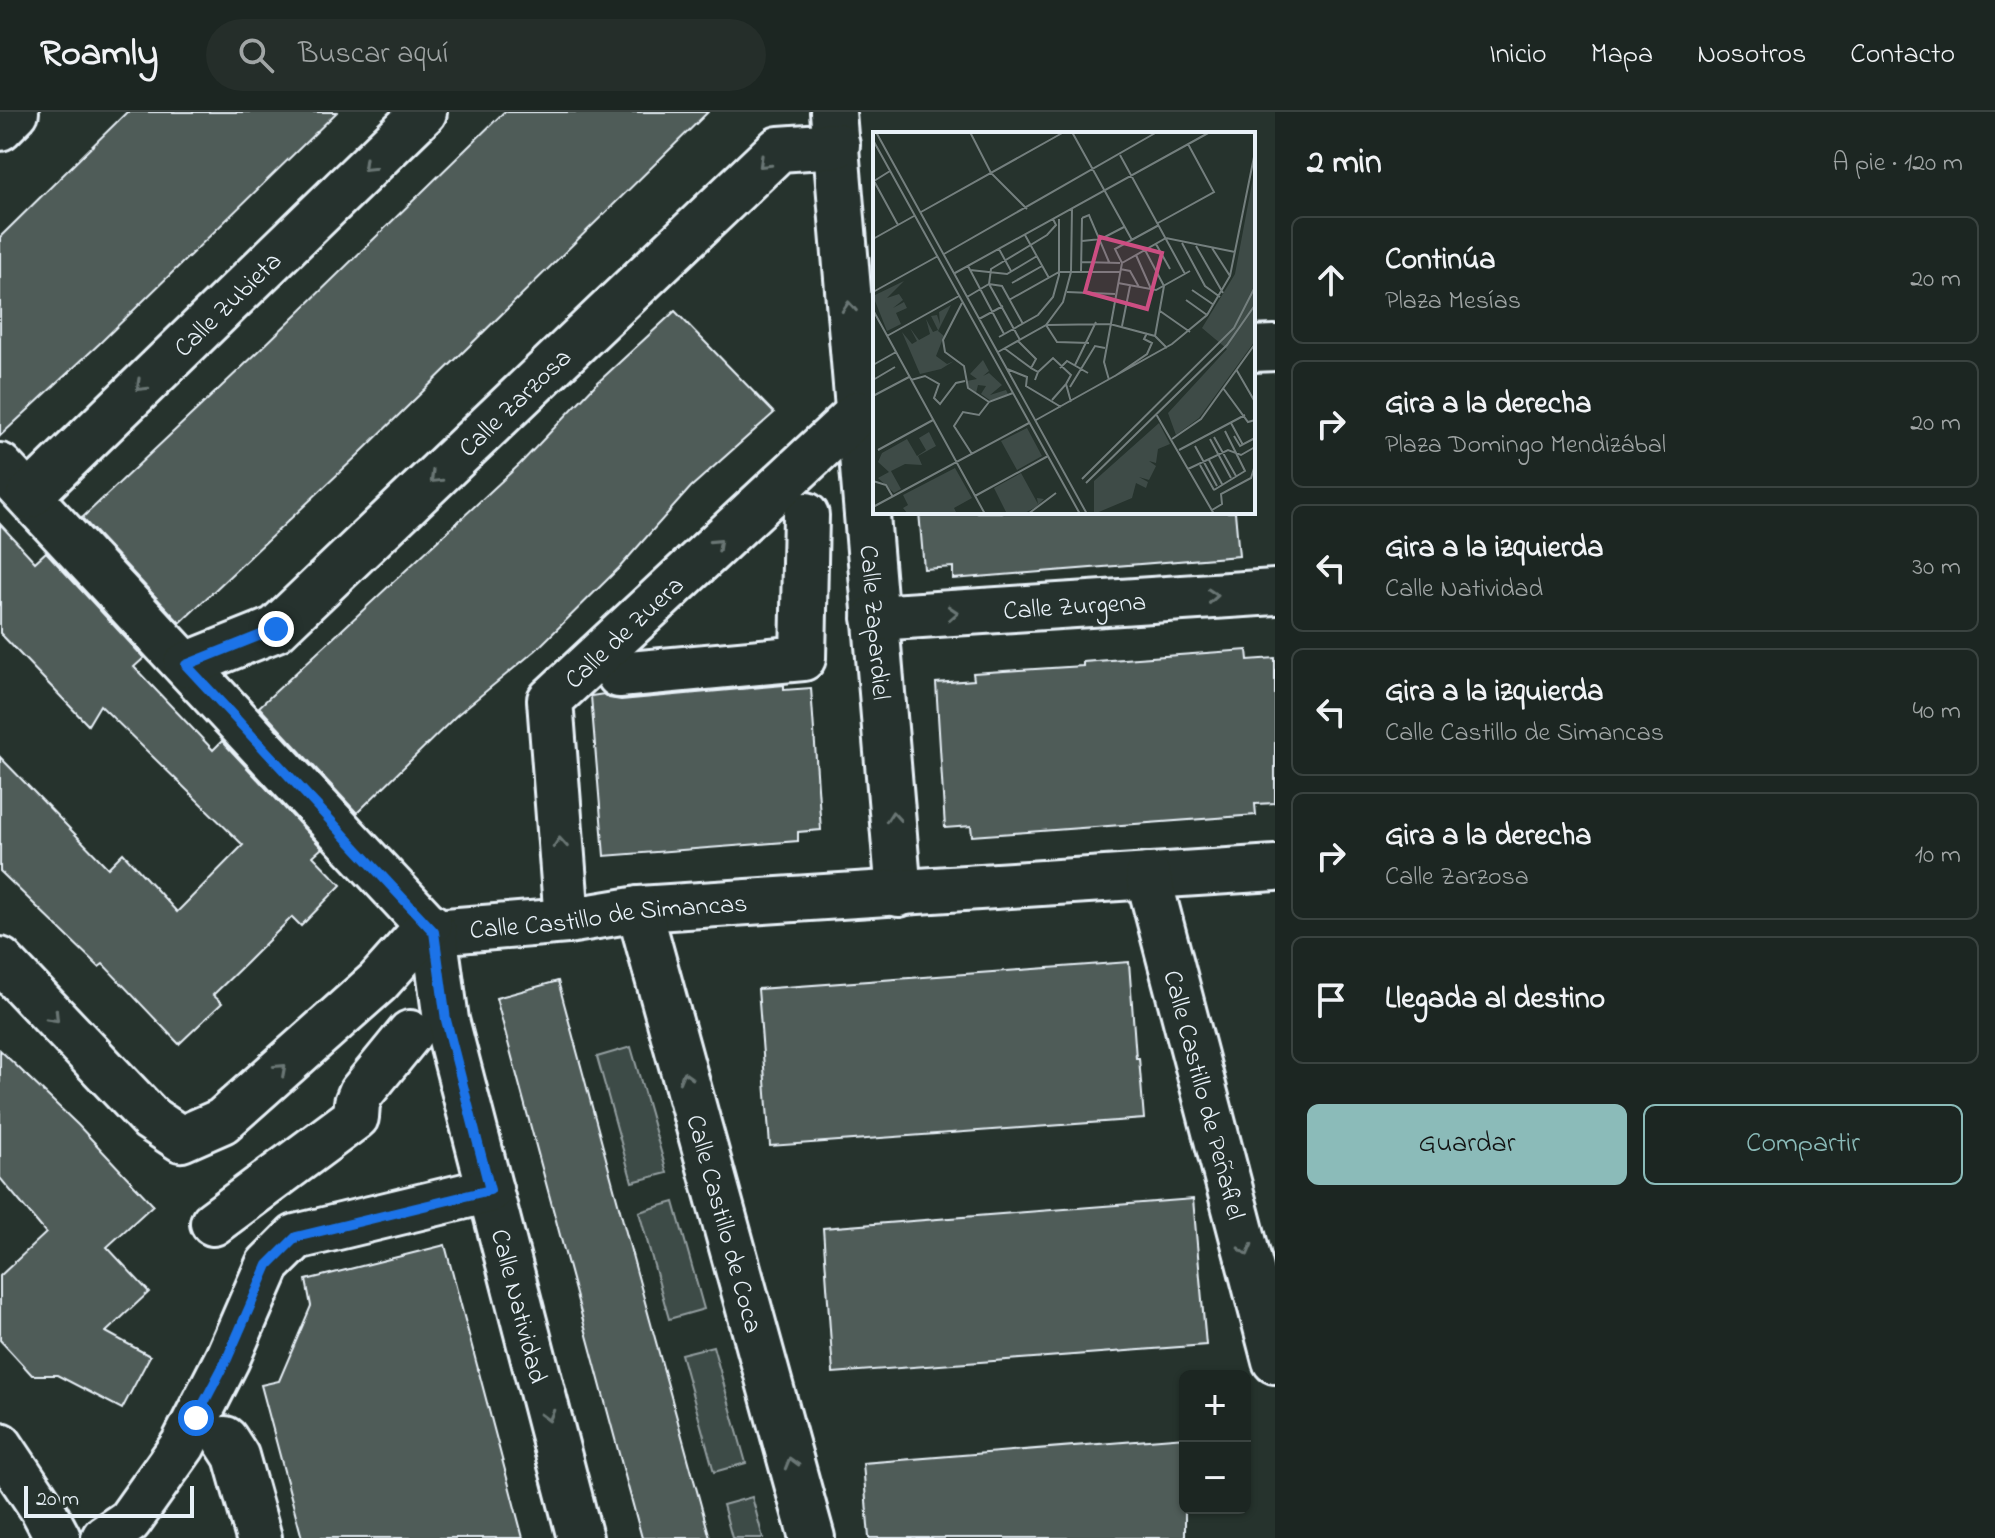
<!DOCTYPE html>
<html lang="es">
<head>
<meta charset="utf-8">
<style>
	:root { --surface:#1c2622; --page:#252e2a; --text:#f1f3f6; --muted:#a0a5a5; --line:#3a4340; --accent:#8bbbb9 }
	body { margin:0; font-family:"Indie Flower",sans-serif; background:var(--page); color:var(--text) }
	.controls { position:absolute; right:24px; bottom:24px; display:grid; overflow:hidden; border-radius:12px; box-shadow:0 2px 6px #0004 }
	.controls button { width:72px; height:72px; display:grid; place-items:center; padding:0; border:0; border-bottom:2px solid var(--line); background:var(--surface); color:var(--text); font:40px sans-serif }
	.scale { position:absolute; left:24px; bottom:20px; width:170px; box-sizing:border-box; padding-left:8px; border:4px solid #e8f1f8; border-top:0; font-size:22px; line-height:28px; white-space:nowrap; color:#e8f1f8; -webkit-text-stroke:6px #26332d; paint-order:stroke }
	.stop { position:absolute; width:24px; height:24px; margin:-18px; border:6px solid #1a73e8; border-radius:50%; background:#fff }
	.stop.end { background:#1a73e8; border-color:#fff; box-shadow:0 2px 8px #0008 }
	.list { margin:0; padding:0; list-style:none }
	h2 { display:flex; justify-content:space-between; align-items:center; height:104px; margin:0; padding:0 32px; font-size:34px }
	h2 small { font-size:26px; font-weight:400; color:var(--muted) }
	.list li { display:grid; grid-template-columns:52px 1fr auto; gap:24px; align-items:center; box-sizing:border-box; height:128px; margin:0 16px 16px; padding:0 16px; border:2px solid var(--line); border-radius:12px }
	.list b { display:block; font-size:30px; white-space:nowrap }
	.list p { margin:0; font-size:26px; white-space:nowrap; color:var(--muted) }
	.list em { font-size:26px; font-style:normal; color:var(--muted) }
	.actions { display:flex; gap:16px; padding:24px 32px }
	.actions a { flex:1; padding:18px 0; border:2px solid var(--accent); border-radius:12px; text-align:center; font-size:28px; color:var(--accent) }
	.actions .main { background:var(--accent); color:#111 }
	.icon { flex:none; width:44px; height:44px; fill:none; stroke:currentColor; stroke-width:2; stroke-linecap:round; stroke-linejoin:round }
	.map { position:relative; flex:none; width:1275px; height:1426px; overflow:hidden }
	header { display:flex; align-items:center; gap:48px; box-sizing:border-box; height:112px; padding:0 40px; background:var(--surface); border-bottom:2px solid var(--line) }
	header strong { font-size:38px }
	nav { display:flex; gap:44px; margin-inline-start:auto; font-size:28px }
	.search { width:560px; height:72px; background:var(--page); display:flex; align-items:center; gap:20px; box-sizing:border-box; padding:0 28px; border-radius:44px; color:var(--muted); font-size:30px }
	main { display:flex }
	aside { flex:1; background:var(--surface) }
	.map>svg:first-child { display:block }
	.green { fill:#3e4b47; stroke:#939ea0; stroke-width:2 }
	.building { fill:#505c59; stroke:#e8f1f8; stroke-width:2 }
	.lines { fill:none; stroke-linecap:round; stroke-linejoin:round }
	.street-casing { stroke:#e8f1f8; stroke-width:50 }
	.street { stroke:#26332d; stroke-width:44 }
	.oneway { stroke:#6a7674 }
	.route { stroke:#1a73e8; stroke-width:10 }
	.labels { text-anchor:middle; stroke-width:6; stroke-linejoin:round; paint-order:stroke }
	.street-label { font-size:26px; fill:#e8f1f8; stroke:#26332d }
	.inset-road { fill:none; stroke:#747f7e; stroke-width:2 }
	.view { fill:#cc4e82; fill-opacity:0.15; stroke:#cc4e82; stroke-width:4 }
	.inset-edge { fill:none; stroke:#e8f1f8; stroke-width:4 }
</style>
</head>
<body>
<header>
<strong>Roamly</strong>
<div class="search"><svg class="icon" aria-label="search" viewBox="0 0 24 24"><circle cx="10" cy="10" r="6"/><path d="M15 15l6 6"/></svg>Buscar aquí</div>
<nav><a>Inicio</a><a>Mapa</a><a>Nosotros</a><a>Contacto</a></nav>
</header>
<main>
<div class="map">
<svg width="1275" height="1426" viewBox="0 0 1275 1426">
	<rect width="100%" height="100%" fill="#26332d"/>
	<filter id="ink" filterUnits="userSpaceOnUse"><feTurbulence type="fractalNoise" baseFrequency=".0125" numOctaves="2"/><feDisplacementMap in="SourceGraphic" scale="16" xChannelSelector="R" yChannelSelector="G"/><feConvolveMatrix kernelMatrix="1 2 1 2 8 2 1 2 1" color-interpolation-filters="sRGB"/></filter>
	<g filter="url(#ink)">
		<!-- green -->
		<path class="green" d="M 631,935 L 667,1061 L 632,1070 L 597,945 Z
			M 674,1090 L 704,1197 L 669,1207 L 639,1100 Z
			M 713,1234 L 746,1351 L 714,1360 L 681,1242 Z
			M 752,1385 L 763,1426 L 732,1426 L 723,1393 Z"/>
		<!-- building -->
		<path class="building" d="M 127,0 L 337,0 L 99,232 L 0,324 L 0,125 Z
			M 504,0 L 708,0 L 357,344 L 180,511 L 82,406 L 259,239 Z
			M 675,199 L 774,301 L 691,375 L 619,456 L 536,538 L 457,603 L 357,701 L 259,595 L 520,352 L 595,273 Z
			M 919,400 L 1235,400 L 1239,444 L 953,467 L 953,455 L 924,457 Z
			M 0,412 L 35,450 L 46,440 L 144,546 L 134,555 L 213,638 L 222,629 L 322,736 L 313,744 L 341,773 L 301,814 L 292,805 L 246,851 L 213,883 L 222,891 L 179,932 L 103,852 L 99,855 L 0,759 L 0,645 L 108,756 L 123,741 L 177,800 L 243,733 L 100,593 L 88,613 L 0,521 Z
			M 1247,538 L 1248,548 L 1275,546 L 1275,691 L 1255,692 L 1256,703 L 972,724 L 971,714 L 945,716 L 936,571 L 974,568 L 973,561 L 1083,554 L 1083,550 Z
			M 784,573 L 784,578 L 811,576 L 821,718 L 798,720 L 798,729 L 604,744 L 591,584 L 604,582 L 609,586 L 621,588 Z
			M 1129,850 L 1136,946 L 1139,946 L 1144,1007 L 770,1034 L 758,877 Z
			M 558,869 L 637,1161 L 710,1426 L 642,1426 L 615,1327 L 496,886 Z
			M 0,938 L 78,1013 L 153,1093 L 107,1135 L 149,1180 L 106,1220 L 150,1244 L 122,1297 L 57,1263 L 32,1263 L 0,1228 L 0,1164 L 46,1121 L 0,1066 Z
			M 1193,1087 L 1206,1233 L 833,1261 L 823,1116 Z
			M 445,1133 L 523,1426 L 302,1426 L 261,1273 L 279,1269 L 311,1194 L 306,1168 Z
			M 1185,1325 L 1185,1426 L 869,1426 L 863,1351 Z"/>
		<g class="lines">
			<defs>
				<g id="street">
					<path id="s1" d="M 833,0 L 899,782"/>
					<path d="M 0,16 L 16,0"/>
					<path d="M 1253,237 L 1275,236"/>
					<path id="s2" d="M 0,354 L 434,820 L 567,809 L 639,797 L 1275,756"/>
					<path id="s3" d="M 29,384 L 424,0"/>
					<path id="s4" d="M 875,506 L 1275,480"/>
					<path id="s5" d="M 186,553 L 276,517 L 779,37 L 837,33"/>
					<path d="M 619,563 L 803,546 L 806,403"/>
					<path id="s6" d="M 1148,764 L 1275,1249"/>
					<path id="s7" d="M 639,797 L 812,1426"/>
					<path id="s8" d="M 567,809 L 550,588 L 858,301"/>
					<path id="s9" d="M 434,820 L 446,908 L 580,1426"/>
					<path d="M 0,848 L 151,1007 L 181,1027 L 222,1009 L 378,870 L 429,813"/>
					<path d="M 213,1111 L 356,1005 L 357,991 L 361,981 L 410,921"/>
					<path d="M 225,1327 L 236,1344 L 259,1426"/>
					<path d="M 0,1333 L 42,1396 L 58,1426"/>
					<path d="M 104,1426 L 129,1409 L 183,1333 L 227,1247 L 268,1153 L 296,1125 L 490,1078"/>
				</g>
			</defs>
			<!-- street casing -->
			<use href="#street" class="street-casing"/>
			<!-- street -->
			<use href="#street" class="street"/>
		</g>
		<!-- one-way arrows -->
		<defs><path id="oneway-chevron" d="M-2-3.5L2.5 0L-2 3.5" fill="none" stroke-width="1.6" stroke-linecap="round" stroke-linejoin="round" transform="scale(2)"/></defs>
		<g class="oneway">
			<use href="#oneway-chevron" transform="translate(764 51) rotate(136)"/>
			<use href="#oneway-chevron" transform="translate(368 54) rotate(136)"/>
			<use href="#oneway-chevron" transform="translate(849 195) rotate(-94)"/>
			<use href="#oneway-chevron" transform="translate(141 274) rotate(136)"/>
			<use href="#oneway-chevron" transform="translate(435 366) rotate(136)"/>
			<use href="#oneway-chevron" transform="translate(717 432) rotate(-43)"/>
			<use href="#oneway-chevron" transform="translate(1213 484) rotate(-4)"/>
			<use href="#oneway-chevron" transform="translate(953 501) rotate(-4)"/>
			<use href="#oneway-chevron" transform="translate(893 705) rotate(-95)"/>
			<use href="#oneway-chevron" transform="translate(560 731) rotate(-94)"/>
			<use href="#oneway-chevron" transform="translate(54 905) rotate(46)"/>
			<use href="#oneway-chevron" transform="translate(281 957) rotate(-42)"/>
			<use href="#oneway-chevron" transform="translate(685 965) rotate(-106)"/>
			<use href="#oneway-chevron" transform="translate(1246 1138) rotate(75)"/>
			<use href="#oneway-chevron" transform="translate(548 1304) rotate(75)"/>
			<use href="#oneway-chevron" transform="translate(791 1351) rotate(-106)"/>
		</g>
	</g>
	<g class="lines" filter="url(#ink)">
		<!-- route -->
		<path class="route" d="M 196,1306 L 227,1247 L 268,1153 L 296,1125 L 490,1078 L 446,908 L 434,820 L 186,553 L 276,517"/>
	</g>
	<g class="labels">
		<!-- street labels -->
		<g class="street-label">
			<text dy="9" stroke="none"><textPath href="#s3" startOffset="276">Calle Zubieta</textPath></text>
			<text dy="9" stroke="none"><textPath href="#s5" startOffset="426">Calle Zarzosa</textPath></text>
			<text dy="9" stroke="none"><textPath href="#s4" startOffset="200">Calle Zurgena</textPath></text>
			<text dy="9" stroke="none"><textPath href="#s1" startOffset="512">Calle Zapardiel</textPath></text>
			<text dy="9" stroke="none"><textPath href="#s8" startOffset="322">Calle de Zuera</textPath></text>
			<text dy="9" stroke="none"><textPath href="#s2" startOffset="812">Calle Castillo de Simancas</textPath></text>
			<text dy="9" stroke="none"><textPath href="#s6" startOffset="226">Calle Castillo de Peñafiel</textPath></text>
			<text dy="9" stroke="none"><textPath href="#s7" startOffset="326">Calle Castillo de Coca</textPath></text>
			<text dy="9" stroke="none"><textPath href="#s9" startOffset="384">Calle Natividad</textPath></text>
		</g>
	</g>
	<!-- overview -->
	<g transform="translate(873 20)">
		<rect width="382" height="382" fill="#26332d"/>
		<path d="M 382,35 L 382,209 L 326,286 L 303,303 L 295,281 L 354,217 L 329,196 L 362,142 ZM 31,149 L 14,166 L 26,162 L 30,168 L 20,176 L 31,170 L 34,176 L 23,181 L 28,192 L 14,199 L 0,164 ZM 78,173 L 65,199 L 71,204 L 63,224 L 74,232 L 81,229 L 68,237 L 47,242 L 29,200 L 39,212 L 44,209 L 37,196 L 46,208 L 57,202 L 53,187 L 60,200 L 65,198 L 58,184 L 64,183 L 67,192 L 66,180 ZM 110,228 L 116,239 L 110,244 L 116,241 L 129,253 L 117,263 L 133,258 L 135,262 L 118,269 L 108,262 L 113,254 L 105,253 L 103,261 L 96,256 L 94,249 L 104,247 L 97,242 ZM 286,291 L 297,312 L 285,317 L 283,331 L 276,329 L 283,334 L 276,348 L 266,345 L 275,350 L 273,356 L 263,351 L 259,366 L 221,382 L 221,349 ZM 154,296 L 169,324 L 144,338 L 128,309 ZM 56,300 L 63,314 L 45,324 L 49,333 L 32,332 L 18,339 L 28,357 L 21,361 L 5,346 L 16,340 L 5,330 L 9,321 L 34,307 L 44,324 L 53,318 L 46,306 ZM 82,336 L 99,366 L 81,376 L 84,382 L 35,382 L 30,376 L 35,373 L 30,363 ZM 148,341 L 165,372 L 164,366 L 171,367 L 163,375 L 150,382 L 134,382 L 121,356 Z" fill="#3e4b47"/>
		<path class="inset-road" d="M 3,0 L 214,382M 97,0 L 118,41 L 154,77M 199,0 L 259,108M 0,8 L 207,382M 247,23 L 312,142M 17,39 L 1,49 L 25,93M 48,80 L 191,0M 209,86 L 216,83 L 236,130M 285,91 L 341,60 L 315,12M 152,103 L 176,146M 0,107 L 41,84M 209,109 L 228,107 L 251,95M 309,111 L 332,154 L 347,165M 283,112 L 297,137M 323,114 L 350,161M 339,116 L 357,144M 126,117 L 138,139M 272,118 L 291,154M 71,122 L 284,0M 263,123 L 278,157M 209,130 L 247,131M 249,131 L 293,106 L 362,120M 249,131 L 242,117 L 286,93M 95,134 L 131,202M 247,137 L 257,139 L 266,155M 97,138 L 134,142 L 164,124M 208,140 L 209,86M 82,141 L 337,0M 139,151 L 169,134M 245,151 L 283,158 L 317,139M 319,158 L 341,173M 0,160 L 65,124M 194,160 L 242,162M 94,165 L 116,152 L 129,154 L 150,192M 136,168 L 186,140 L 247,140M 313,168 L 334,183M 89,171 L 70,208 L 72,220 L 91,234 L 95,256 L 116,270 L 140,261M 0,178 L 112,382M 287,179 L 317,200M 106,187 L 130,174M 173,193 L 184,210 L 216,211M 174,193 L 237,192 L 282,204 L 294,216M 249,194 L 257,154M 14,204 L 86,164M 282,204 L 291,154M 126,205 L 165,183 L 180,165 L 186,143 L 186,87M 147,208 L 116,152 L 118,137 L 174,103 L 183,93 L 180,87M 145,209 L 163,227 L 158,236 L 165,240 L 162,248M 131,216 L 158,236M 125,220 L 173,193 L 190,170 L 198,140 L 199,76M 0,233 L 23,220M 202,233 L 223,190M 187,236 L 194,229 L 215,241M 134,237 L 154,245 L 153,254 L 188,275M 363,237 L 382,270M 165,240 L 180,226 L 198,243 L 193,252M 242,244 L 274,222 L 279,211 L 271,207 L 274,201M 0,248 L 22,235M 38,248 L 52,244 L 66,252 L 61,266 L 67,272 L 83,251 L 92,249M 236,248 L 231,230 L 249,131M 197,255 L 222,214 L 232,216M 350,256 L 375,290 L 382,288M 0,264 L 36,245M 179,268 L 193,252 L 198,270M 283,282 L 341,382M 163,288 L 299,212 L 334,183 L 357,144 L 382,20M 358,291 L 370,313M 361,304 L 367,314 L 382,306M 341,305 L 363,344M 299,307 L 328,287 L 382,212M 337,307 L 358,346M 322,314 L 344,354M 5,318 L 60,288M 306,318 L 372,283M 99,322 L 81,294 L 90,280 L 106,283 L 116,270M 336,328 L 349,352M 327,333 L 341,358M 315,337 L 355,318 L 368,323 L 382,315M 209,347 L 361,196 L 382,155M 0,349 L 13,353 L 20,365M 213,351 L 354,213 L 382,173M 341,358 L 372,339 L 352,299M 102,364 L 175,324M 0,375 L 156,291M 339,378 L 349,372 L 348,362 L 378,346 L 382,333M 155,382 L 183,361"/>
		<path class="view" d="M 227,105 L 289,121 L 274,177 L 212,160 Z"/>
		<rect width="382" height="382" class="inset-edge"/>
	</g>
</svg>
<div class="controls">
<button>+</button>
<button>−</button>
</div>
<div class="scale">20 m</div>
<div class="stop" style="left:196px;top:1306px"></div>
<div class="stop end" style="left:276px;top:517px"></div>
</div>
<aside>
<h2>2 min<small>A pie · 120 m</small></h2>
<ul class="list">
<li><svg class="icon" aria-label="ahead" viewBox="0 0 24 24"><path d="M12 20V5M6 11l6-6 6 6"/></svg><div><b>Continúa</b><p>Plaza Mesías</p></div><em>20 m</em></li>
<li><svg class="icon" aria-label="right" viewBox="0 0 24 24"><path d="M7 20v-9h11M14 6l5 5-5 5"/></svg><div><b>Gira a la derecha</b><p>Plaza Domingo Mendizábal</p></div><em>20 m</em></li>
<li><svg class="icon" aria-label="left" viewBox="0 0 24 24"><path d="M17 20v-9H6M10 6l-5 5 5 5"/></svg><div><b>Gira a la izquierda</b><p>Calle Natividad</p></div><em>30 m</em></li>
<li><svg class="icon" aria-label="left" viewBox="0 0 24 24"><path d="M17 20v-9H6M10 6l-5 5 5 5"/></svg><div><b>Gira a la izquierda</b><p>Calle Castillo de Simancas</p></div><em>40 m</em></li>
<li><svg class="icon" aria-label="right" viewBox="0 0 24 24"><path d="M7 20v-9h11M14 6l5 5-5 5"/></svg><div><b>Gira a la derecha</b><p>Calle Zarzosa</p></div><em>10 m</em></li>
<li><svg class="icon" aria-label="arrive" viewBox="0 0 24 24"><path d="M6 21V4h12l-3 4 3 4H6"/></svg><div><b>Llegada al destino</b></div></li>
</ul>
<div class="actions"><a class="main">Guardar</a><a>Compartir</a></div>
</aside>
</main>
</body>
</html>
